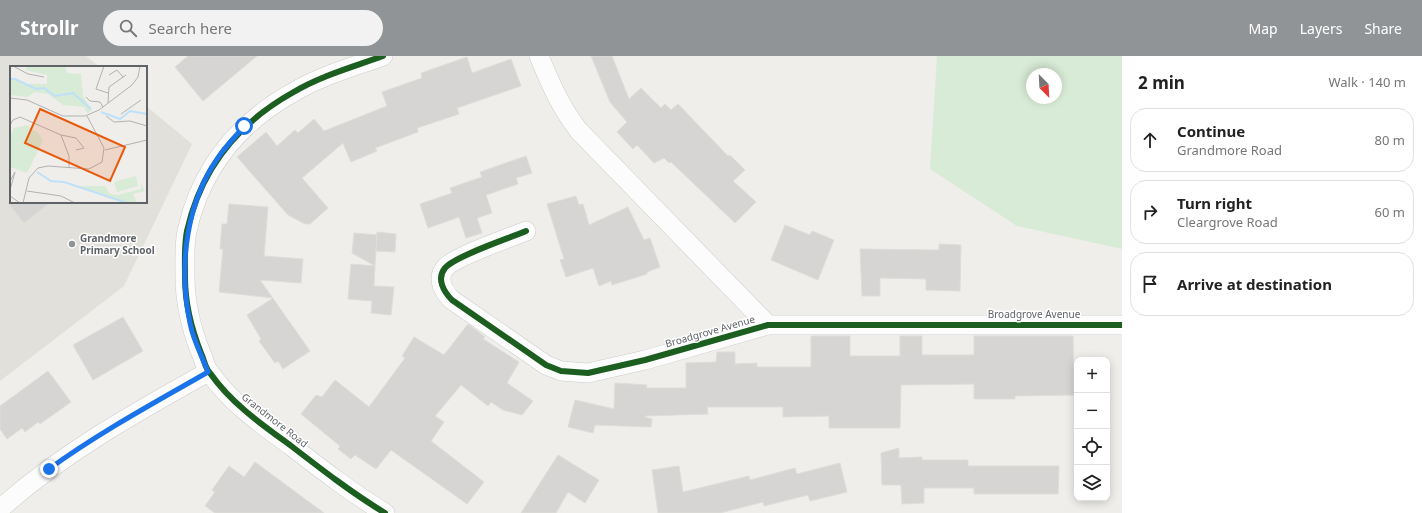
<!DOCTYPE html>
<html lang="en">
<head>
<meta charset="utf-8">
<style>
	:root { --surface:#fff; --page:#f2f2f2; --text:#222; --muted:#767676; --line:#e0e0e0; --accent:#919496 }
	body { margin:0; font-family:"Noto Sans",sans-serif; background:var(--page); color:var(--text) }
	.controls { position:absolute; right:12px; bottom:12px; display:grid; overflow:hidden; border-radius:8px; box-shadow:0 2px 10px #0003 }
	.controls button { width:36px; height:36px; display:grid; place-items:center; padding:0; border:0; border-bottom:1px solid var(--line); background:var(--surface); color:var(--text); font:20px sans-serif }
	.compass { position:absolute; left:1026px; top:12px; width:36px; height:36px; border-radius:50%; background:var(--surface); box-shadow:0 2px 10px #0003; rotate:156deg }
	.stop { position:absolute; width:12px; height:12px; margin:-9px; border:3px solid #1a73e8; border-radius:50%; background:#fff }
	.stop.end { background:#1a73e8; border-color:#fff; box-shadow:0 1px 4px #0008 }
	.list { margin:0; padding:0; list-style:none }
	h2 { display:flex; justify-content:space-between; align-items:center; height:52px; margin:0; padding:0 16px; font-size:17px }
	h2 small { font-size:13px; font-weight:400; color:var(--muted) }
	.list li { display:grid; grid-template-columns:26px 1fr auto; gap:12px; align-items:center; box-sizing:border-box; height:64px; margin:0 8px 8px; padding:0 8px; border:1px solid var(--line); border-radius:16px }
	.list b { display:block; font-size:15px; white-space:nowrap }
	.list p { margin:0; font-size:13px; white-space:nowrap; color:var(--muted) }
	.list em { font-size:13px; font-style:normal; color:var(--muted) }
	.icon { flex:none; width:22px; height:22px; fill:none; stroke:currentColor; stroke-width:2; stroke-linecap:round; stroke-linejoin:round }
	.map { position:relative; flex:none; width:1122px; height:457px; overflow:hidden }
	header { display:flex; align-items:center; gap:24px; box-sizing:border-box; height:56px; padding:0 20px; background:var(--accent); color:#fff }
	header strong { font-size:19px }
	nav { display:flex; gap:22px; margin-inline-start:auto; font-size:14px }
	.search { width:280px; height:36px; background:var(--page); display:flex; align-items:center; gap:10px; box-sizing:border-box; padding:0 14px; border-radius:22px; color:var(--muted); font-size:15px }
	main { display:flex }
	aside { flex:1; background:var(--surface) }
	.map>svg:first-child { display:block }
	.education { fill:#e2e0da }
	.green { fill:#d8ebd6; fill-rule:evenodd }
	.building { fill:#d6d5d3; stroke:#deddd9 }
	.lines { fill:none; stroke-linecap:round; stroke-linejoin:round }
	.street-casing { stroke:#cbcccc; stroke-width:20 }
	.street { stroke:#fdfcfc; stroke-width:19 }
	.cycleway-casing { stroke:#fff; stroke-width:8 }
	.cycleway { stroke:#1b5e20; stroke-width:6 }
	.route { stroke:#1a73e8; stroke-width:5 }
	.poi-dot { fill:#919496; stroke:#fff; stroke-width:1.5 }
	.labels { text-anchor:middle; stroke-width:3; stroke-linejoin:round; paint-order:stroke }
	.poi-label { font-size:10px; font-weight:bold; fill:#5f6368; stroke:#fff; text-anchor:start }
	.street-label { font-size:10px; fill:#5f6368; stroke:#fff }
	.inset-river { fill:none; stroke:#bfe0f9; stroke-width:2 }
	.inset-road { fill:none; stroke:#b1b2b2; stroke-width:1 }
	.view { fill:#e8590c; fill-opacity:0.15; stroke:#e8590c; stroke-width:2 }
	.inset-edge { fill:none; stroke:#5f6368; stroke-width:2 }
</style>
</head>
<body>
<header>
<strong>Strollr</strong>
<div class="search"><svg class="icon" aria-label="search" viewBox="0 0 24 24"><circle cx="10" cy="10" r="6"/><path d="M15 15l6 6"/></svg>Search here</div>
<nav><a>Map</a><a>Layers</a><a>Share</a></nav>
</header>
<main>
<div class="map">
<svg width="1122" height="457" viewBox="0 0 1122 457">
	<rect width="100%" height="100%" fill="#efeeea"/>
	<!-- education -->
	<path class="education" d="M 0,0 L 86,0 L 100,11 L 11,11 L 11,146 L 146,146 L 146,50 L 192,88 L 124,230 L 0,325 Z"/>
	<!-- green -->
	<path class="green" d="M 937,0 L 1122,0 L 1122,193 L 1017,170 L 930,113 ZM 1032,18 L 1056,18 L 1056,42 L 1032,42 Z"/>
	<!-- building -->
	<path class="building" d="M 188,0 L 257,0 L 203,45 L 175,11 Z
		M 591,0 L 612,0 L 629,43 L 641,32 L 661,52 L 665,48 L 671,54 L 678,48 L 728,100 L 730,99 L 745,114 L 733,125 L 756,146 L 735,167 L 671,106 L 669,107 L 664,102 L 654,107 L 637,89 L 633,93 L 617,76 L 627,66 L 610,46 Z
		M 467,1 L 472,17 L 511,3 L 521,30 L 457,52 L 459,58 L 417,72 L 418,76 L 375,92 L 377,95 L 351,106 L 343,87 L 302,122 L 328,152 L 310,168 L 305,168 L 288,159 L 237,101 L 266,76 L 277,90 L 295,74 L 298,77 L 314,63 L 324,75 L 387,50 L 382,36 L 422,22 L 421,17 Z
		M 526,100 L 532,117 L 516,122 L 518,128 L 486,139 L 492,157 L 477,162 L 482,177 L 466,182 L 459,161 L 428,172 L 420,148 L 452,137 L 450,132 L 482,121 L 480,116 Z
		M 576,140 L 579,149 L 583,148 L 589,169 L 628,151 L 644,184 L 650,182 L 660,211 L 647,216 L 647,218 L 612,229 L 611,225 L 599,230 L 593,212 L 566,221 L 560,204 L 564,203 L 547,148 Z
		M 7,146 L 51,146 L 24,167 Z
		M 229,148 L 268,151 L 264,200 L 303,203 L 301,227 L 260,224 L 310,295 L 283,313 L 278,305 L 275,307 L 259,285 L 261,283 L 247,259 L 273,242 L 219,236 L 223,193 L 220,193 L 222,168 L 227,168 Z
		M 785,169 L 810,179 L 812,175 L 834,184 L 818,224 L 771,204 Z
		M 377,176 L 396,178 L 395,196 L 376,195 Z
		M 354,177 L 377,179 L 375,210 L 352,197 Z
		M 939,188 L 961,189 L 960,235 L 926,234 L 926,223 L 880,222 L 880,240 L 862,240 L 860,193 L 939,194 Z
		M 351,208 L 375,210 L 374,230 L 394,231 L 391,259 L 371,257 L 372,245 L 348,243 Z
		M 123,261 L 143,295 L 93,324 L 73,289 Z
		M 468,268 L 485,281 L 483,283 L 519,306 L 507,327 L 533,345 L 522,359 L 503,354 L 491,346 L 488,350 L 461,329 L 435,360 L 444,366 L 431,385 L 484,426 L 467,448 L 391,394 L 376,413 L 355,399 L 351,403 L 338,393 L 340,390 L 301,358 L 316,339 L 322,341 L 335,324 L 369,351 L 405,302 L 402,300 L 414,281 L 444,299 Z
		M 811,280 L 850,280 L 850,300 L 900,300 L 900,280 L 922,280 L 922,299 L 974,299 L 974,280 L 1073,280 L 1074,339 L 1015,340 L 1015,343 L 974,343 L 974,328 L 901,329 L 900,372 L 829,372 L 829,360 L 783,361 L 783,351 L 707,351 L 708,358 L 645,360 L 645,361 L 652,363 L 651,371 L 595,369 L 593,377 L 568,371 L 575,344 L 614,353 L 615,327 L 647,329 L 646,332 L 686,332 L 686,307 L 716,306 L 717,296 L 735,296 L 735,308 L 757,307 L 757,311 L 811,311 Z
		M 48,315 L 71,346 L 40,368 L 38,366 L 25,376 L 22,372 L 7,383 L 0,373 L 0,350 Z
		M 899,392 L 899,402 L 922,401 L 922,404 L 968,404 L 968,410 L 1059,410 L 1058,438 L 974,438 L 974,432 L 924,432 L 924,447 L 902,448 L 901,429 L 882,429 L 881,397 Z
		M 558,399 L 599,424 L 585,447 L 568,436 L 556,457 L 521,457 Z
		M 255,406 L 324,457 L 215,457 L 205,450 L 215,436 L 212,434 L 229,410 L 244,421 Z
		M 840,407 L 847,436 L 810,445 L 808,439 L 764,450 L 763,446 L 720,457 L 658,457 L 652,414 L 679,410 L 683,436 L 749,420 L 750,424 L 795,412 L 797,418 Z"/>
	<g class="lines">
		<defs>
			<path id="street" d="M 383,0 C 353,11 320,20 292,37 C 237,68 201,112 187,175 C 184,190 185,205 185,221 C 185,247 191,272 201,297 C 204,303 205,312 210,317 C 231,347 261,368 290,389 C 321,413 352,437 385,457
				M 539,0 C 550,27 561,52 579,75 L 768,269
				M 526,175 C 510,182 455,200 445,212 C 436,223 444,236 452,244 L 546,309 L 561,315 L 588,317 L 645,304 L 768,269 L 1122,269
				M 0,453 C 62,397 135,357 208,316"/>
		</defs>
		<!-- street casing -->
		<use href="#street" class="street-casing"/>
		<!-- street -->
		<use href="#street" class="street"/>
		<defs>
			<path id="cycleway" d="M 383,0 C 353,11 320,20 292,37 C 237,68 201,112 187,175 C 184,190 185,205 185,221 C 185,247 191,272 201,297 C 204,303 205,312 210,317 C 231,347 261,368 290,389 C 321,413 352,437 385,457
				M 526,175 C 510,182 455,200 445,212 C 436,223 444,236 452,244 L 546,309 L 561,315 L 588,317 L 645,304 L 768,269 L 1122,269"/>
		</defs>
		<!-- cycleway casing -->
		<use href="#cycleway" class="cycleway-casing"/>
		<!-- cycleway -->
		<use href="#cycleway" class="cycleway"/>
	</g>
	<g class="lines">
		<!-- route -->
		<path class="route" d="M 49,413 C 100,376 154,347 208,316 C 202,300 193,284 190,267 C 178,209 186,144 222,96 C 229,87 237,79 244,70"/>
	</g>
	<!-- markers -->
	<circle class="poi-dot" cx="72" cy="188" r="4"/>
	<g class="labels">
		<!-- poi labels -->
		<g class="poi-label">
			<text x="80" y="186">Grandmore<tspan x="80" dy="12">Primary School</tspan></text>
		</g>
		<!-- street labels -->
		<g class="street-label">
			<text x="1034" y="262">Broadgrove Avenue</text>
			<text transform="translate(710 275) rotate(-16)" y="4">Broadgrove Avenue</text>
			<text transform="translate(275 364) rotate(38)" y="4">Grandmore Road</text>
		</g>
	</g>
	<!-- overview -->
	<g transform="translate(10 10)">
		<rect width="137" height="137" fill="#efeeea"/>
		<path d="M 23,0 L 55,0 L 57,7 L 71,8 L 73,30 L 82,45 L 77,47 L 74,41 L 53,39 L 38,28 L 24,26 L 18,31 L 0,29 L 0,11 L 18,18 L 37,18 L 37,9 L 16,4 L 17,1 ZM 17,59 L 29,68 L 33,75 L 17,107 L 0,101 L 0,71 L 4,62 ZM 126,110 L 128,120 L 107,126 L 104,116 ZM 131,117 L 135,125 L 123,128 L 127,137 L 118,137 L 65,120 L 95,120 L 100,128 L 108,129 L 131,123 Z" fill="#d8ebd6"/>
		<path class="inset-river" d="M 0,13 L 5,13 L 26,23 L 34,22 L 45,30 L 63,27 L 81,43M 91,46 L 110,53 L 120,45 L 137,48M 27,106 L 41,115 L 54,116 L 117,137"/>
		<path class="inset-road" d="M 3,0 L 18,8 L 34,11M 94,0 L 86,23 L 98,27M 99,9 L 107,4 L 113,11M 76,31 L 80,35 L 90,36 L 93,41M 0,32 L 17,34 L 53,50 L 75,50 L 89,44 L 122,19 L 128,11 L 130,0M 98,37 L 99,21 L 116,9M 111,48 L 131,34M 96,50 L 104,56 L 120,55 L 137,60M 0,59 L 3,54 L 10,51 L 51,69 L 66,72 L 74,82 L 66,84M 51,69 L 59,90 L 59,102M 95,84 L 137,74M 0,115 L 5,106 L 0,124M 17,125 L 51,130 L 65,137M 0,130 L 10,137M 13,137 L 19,112 L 28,102 L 38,100 L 79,103 L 92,96 L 94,82 L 77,50"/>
		<path class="view" d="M 30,43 L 115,81 L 100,115 L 15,77 Z"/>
		<rect width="137" height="137" class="inset-edge"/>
	</g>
</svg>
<div class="controls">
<button>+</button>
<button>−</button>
<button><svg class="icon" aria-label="locate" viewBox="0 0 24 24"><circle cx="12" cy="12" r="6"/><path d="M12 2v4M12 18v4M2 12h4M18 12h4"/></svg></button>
<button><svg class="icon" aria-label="layers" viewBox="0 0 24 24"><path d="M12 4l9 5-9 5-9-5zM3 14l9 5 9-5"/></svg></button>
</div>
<svg class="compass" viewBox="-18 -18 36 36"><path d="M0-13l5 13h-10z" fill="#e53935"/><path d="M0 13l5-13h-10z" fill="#767676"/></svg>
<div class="stop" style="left:244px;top:70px"></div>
<div class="stop end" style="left:49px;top:413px"></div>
</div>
<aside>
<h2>2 min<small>Walk · 140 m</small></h2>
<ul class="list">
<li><svg class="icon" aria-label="ahead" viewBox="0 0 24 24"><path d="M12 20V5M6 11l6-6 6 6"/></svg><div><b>Continue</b><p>Grandmore Road</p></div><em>80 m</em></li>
<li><svg class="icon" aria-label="right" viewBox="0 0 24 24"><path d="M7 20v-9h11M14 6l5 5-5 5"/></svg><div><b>Turn right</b><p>Cleargrove Road</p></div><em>60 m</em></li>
<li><svg class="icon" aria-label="arrive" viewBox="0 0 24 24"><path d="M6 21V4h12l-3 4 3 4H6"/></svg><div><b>Arrive at destination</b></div></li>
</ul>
</aside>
</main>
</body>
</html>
